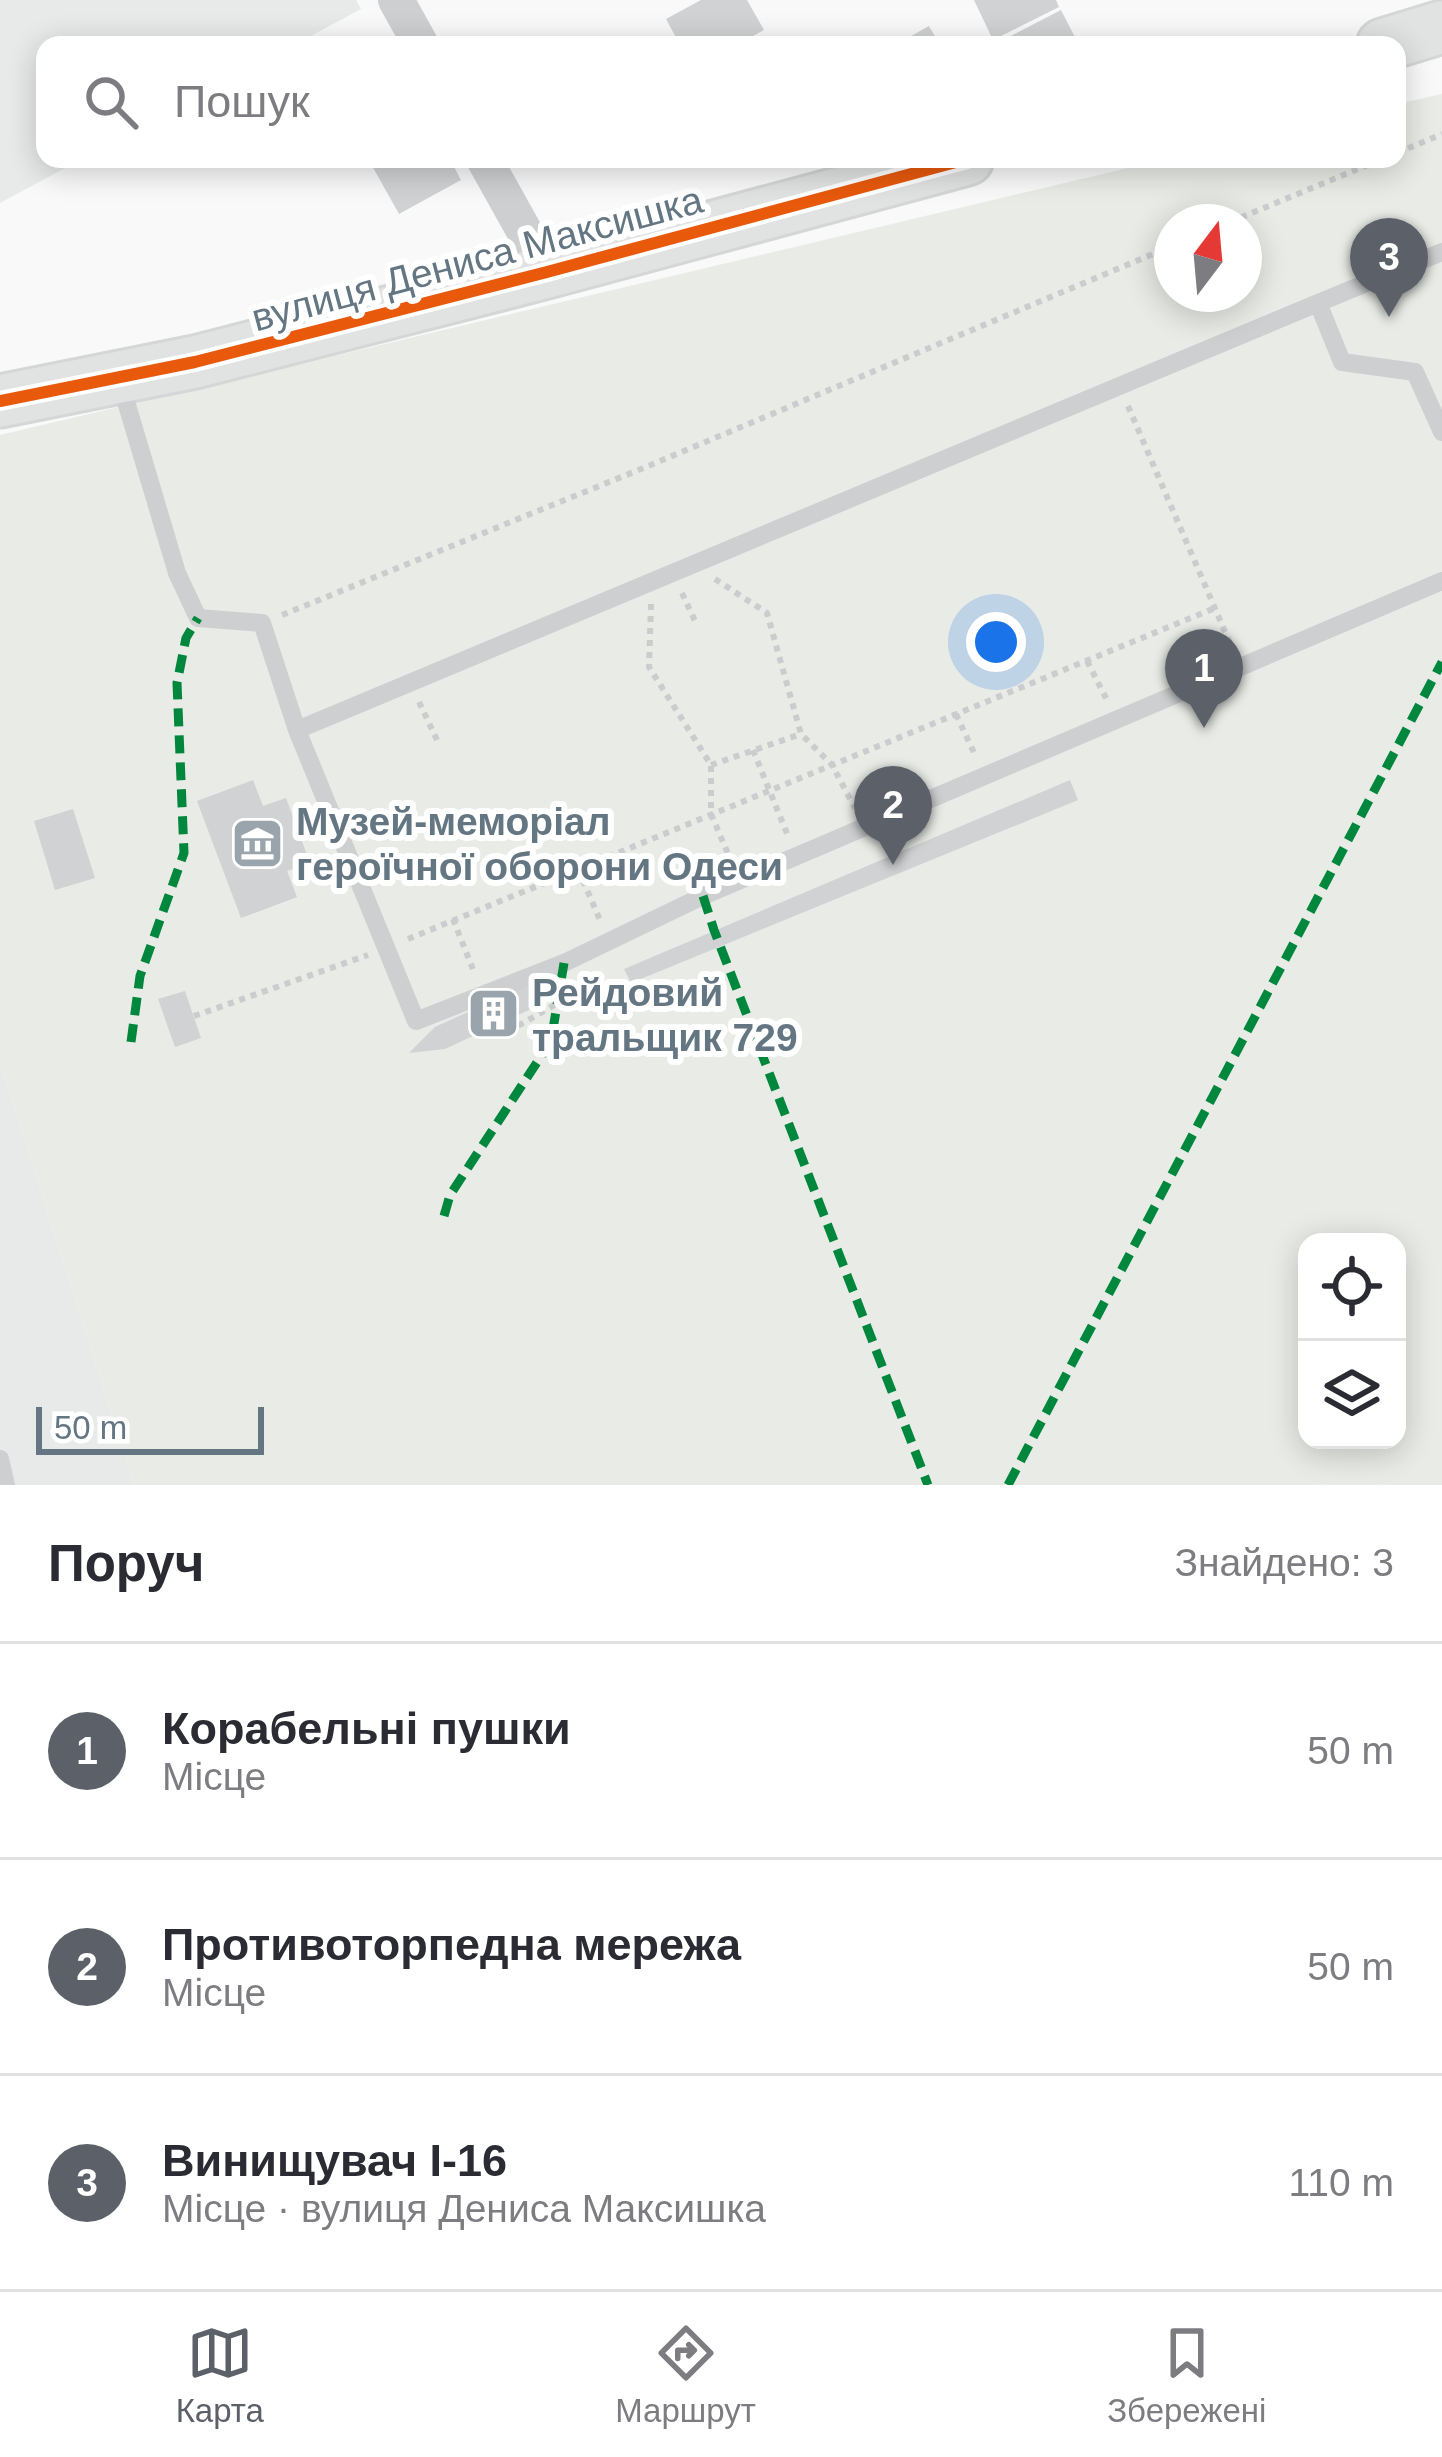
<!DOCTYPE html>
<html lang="uk">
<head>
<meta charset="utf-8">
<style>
	:root { --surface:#fff; --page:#f7f7f7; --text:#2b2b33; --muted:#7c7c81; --line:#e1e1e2; --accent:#5c6169 }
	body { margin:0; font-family:Helvetica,sans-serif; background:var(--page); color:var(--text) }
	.controls { position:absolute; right:36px; bottom:36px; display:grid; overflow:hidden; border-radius:24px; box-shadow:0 6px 30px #0003 }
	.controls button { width:108px; height:108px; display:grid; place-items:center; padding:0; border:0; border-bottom:3px solid var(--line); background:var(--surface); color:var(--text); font:60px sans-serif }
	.compass { position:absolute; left:1154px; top:204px; width:108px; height:108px; border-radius:50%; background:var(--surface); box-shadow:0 6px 30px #0003; rotate:16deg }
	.scale { position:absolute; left:36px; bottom:30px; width:228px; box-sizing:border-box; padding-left:12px; border:6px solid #657683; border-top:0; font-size:33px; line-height:42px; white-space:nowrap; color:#657683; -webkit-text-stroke:9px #fff; paint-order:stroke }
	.you { position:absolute; left:996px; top:642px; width:42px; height:42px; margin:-30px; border:9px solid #fff; border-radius:50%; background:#1a73e8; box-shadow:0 0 0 18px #1a73e833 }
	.badge { display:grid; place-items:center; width:78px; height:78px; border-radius:50%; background:var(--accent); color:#fff; font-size:39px; font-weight:700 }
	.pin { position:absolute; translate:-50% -99px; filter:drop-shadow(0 3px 6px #0008) }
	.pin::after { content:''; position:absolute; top:63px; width:42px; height:36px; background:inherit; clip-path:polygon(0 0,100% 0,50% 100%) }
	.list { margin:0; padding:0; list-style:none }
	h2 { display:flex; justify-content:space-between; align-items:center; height:156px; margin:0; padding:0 48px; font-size:51px }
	h2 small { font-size:39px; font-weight:400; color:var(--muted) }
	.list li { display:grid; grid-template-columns:78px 1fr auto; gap:36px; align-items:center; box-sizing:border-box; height:216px; padding:0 48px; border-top:3px solid var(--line) }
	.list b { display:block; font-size:45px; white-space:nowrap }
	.list p { margin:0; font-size:39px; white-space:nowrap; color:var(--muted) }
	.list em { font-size:39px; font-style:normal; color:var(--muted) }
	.icon { flex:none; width:66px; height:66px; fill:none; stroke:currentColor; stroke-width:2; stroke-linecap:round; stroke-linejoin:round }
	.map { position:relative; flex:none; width:1442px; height:1485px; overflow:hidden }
	.search { position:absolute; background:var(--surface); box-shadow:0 6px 30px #0003; left:36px; right:36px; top:36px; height:132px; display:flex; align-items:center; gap:30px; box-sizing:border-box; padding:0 42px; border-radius:24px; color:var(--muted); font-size:45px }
	.sheet { height:804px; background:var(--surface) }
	nav { display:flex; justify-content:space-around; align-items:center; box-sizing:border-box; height:168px; border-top:3px solid var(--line); background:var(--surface); font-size:33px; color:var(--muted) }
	nav a { display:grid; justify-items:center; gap:6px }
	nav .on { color:var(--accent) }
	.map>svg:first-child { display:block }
	.built { fill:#e8e9e9 }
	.green { fill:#e8ebe6; fill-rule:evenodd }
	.building { fill:#d0d2d3 }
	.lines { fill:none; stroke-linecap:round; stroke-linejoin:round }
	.secondary-casing { stroke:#d5d6d7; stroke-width:57 }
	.path { stroke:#cbcccd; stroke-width:6; stroke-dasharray:6 6; stroke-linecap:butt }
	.lane { stroke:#cecfd0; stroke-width:18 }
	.street { stroke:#cecfd0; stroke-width:36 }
	.secondary { stroke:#e1e2e2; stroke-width:51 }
	.quiet { stroke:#00873e; stroke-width:9; stroke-dasharray:18 9; stroke-linecap:butt }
	.cycleway-casing { stroke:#fff; stroke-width:20 }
	.cycleway { stroke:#e8590c; stroke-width:12 }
	.labels { text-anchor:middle; stroke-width:12; stroke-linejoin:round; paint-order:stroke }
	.street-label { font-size:39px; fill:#657683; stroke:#fff }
	.poi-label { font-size:39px; font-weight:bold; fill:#657683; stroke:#fff; text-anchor:start }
</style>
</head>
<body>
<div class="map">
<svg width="1442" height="1485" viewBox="0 0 1442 1485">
	<rect width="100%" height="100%" fill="#f9f9f9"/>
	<!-- built -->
	<path class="built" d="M 0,0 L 356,0 L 361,9 L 294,45 L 45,45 L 45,159 L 82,159 L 0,203 Z
		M 0,1062 L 134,1485 L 0,1485 Z"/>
	<!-- green -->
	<path class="green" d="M 1442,94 L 1442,1485 L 134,1485 L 0,1062 L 0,435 L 1166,159 L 1397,159 L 1397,104 ZM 1172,222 L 1244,222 L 1244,294 L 1172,294 ZM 1307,1242 L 1397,1242 L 1397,1440 L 1307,1440 Z"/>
	<!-- building -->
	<path class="building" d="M 701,0 L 747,0 L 764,30 L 736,45 L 680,45 L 666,19 Z
		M 974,0 L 1056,0 L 1059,7 L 993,40 Z
		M 1061,10 L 1079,45 L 993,45 Z
		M 929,26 L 940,45 L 895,45 Z
		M 381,159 L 450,159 L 461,180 L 399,214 L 371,164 Z
		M 253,780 L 263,806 L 286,798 L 310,863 L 287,871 L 297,897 L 241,918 L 197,801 Z
		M 1070,780 L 1078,800 L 631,983 L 624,969 Z
		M 73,809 L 95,878 L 55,890 L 34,821 Z
		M 547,982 L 552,992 L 531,1009 L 445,1049 L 409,1053 L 435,1027 L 521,988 Z
		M 185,991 L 201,1038 L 175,1047 L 158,999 Z"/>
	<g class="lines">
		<defs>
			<path id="secondary" d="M 1383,45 L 1442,27
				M 0,401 L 195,362 L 547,272 L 967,159"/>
		</defs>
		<!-- secondary casing -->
		<use href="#secondary" class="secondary-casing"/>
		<!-- path -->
		<path class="path" d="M 1397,153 L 1442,134
			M 1230,222 L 1382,159
			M 1128,406 L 1232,648
			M 715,579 L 767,613 L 801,734 L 832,765 L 855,808
			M 682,593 L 695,621
			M 651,604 L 649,667 L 711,765 L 711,814 L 732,863
			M 282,615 L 641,469 L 1172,246
			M 1087,661 L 1107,700
			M 419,702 L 437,740
			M 956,714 L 975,755
			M 753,750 L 788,836
			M 711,765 L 801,734
			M 578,869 L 600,920
			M 453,919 L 474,972
			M 408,939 L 1215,608
			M 194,1016 L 368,955
			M 511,1019 L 516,1027 L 558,1003"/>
		<!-- lane -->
		<path class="lane" d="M 1318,303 L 1442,252
			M 119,378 L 177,573 L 198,618 L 262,623 L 297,730 L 416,1021 L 564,963 L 703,896 L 1442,581
			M 297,730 L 1318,303 L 1342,362 L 1415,372 L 1442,432
			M 0,1459 L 6,1485"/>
		<!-- street -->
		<path class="street" d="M 396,0 L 421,45
			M 484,159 L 547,272"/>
		<!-- secondary -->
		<use href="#secondary" class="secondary"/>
		<!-- quiet -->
		<path class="quiet" d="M 703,896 L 714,930 L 928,1485
			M 131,1042 L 140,976 L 184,853 L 177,683 L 186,638 L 198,618
			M 444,1216 L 450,1195 L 551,1041 L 564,963
			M 1008,1485 L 1442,662"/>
		<defs>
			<path id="cycleway" d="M 0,401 L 195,362 L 547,272 L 967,159"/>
		</defs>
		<!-- cycleway casing -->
		<use href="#cycleway" class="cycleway-casing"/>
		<!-- cycleway -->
		<use href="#cycleway" class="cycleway"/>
	</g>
	<!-- icons -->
	<defs>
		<symbol id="museum-square" viewBox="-11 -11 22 22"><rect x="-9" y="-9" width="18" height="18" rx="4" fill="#99a4ac" stroke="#fff"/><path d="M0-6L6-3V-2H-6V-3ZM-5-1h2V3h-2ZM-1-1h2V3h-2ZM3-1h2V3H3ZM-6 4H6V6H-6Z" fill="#fff"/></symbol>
		<symbol id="building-square" viewBox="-11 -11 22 22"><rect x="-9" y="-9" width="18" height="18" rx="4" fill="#99a4ac" stroke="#fff"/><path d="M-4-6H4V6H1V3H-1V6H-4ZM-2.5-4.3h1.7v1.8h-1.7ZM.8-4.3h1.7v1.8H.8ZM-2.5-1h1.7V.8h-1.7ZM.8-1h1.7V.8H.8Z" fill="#fff"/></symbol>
	</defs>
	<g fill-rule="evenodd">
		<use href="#museum-square" x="228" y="814" width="59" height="59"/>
		<use href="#building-square" x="464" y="984" width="59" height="59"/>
	</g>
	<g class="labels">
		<!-- street labels -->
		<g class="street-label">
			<text transform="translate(477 258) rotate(-15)" y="14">вулиця Дениса Максишка</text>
		</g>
		<!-- poi labels -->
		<g class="poi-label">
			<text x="296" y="835">Музей-меморіал<tspan x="296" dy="45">героїчної оборони Одеси</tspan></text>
			<text x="532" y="1006">Рейдовий<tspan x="532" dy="45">тральщик 729</tspan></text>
		</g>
	</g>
</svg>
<div class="controls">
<button><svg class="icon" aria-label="locate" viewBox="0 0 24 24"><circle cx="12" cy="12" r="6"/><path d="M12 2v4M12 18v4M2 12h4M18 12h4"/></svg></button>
<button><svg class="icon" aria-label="layers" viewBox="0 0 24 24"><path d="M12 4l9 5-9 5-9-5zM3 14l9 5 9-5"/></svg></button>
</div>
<svg class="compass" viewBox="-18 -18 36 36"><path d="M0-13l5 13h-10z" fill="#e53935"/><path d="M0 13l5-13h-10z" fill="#7c7c81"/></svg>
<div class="scale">50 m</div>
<div class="you"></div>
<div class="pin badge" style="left:1204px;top:728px">1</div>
<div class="pin badge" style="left:893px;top:865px">2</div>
<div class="pin badge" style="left:1389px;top:317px">3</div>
<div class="search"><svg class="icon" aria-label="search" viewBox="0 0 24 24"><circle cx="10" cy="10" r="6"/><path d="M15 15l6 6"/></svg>Пошук</div>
</div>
<section class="sheet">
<h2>Поруч<small>Знайдено: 3</small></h2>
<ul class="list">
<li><span class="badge">1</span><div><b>Корабельні пушки</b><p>Місце</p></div><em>50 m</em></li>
<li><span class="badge">2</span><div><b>Противоторпедна мережа</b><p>Місце</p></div><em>50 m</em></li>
<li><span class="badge">3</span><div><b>Винищувач І-16</b><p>Місце · вулиця Дениса Максишка</p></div><em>110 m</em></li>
</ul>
</section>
<nav>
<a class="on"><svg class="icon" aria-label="map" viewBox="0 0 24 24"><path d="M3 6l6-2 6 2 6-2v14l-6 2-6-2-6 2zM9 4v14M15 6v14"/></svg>Карта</a>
<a><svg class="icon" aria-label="directions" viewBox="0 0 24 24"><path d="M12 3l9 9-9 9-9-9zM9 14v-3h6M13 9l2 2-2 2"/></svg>Маршрут</a>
<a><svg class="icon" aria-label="saved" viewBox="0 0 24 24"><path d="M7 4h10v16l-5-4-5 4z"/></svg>Збережені</a>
</nav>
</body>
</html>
